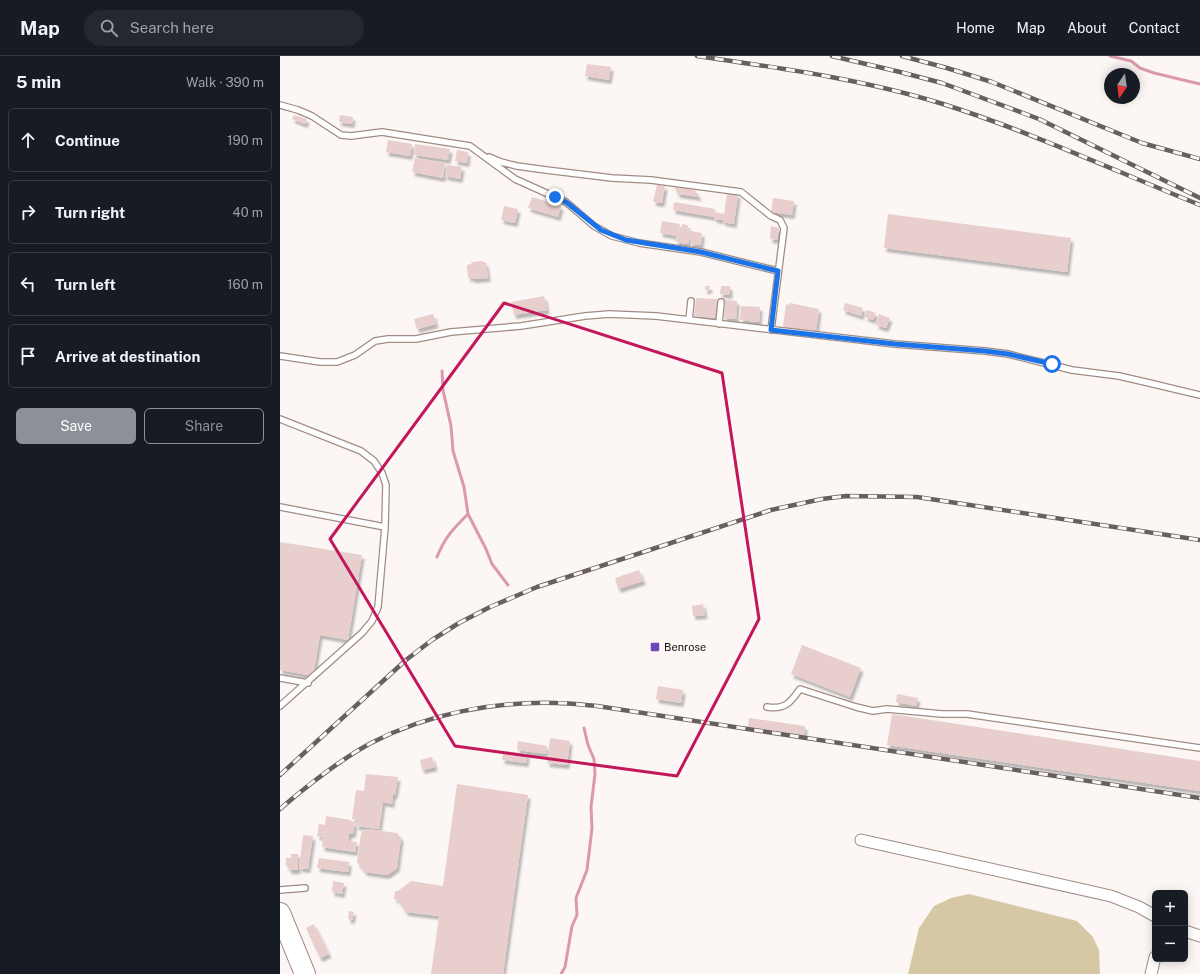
<!DOCTYPE html>
<html lang="en">
<head>
<meta charset="utf-8">
<style>
	:root { --surface:#171b24; --page:#242831; --text:#f1f3f6; --muted:#9ea1a6; --line:#363941; --accent:#8c9099 }
	body { margin:0; font-family:"Public Sans",sans-serif; background:var(--page); color:var(--text) }
	.controls { position:absolute; right:12px; bottom:12px; display:grid; overflow:hidden; border-radius:6px; box-shadow:0 2px 10px #0003 }
	.controls button { width:36px; height:36px; display:grid; place-items:center; padding:0; border:0; border-bottom:1px solid var(--line); background:var(--surface); color:var(--text); font:20px sans-serif }
	.compass { position:absolute; left:824px; top:12px; width:36px; height:36px; border-radius:50%; background:var(--surface); box-shadow:0 2px 10px #0003; rotate:193deg }
	.stop { position:absolute; width:12px; height:12px; margin:-9px; border:3px solid #1a73e8; border-radius:50%; background:#fff }
	.stop.end { background:#1a73e8; border-color:#fff; box-shadow:0 1px 4px #0008 }
	.list { margin:0; padding:0; list-style:none }
	h2 { display:flex; justify-content:space-between; align-items:center; height:52px; margin:0; padding:0 16px; font-size:17px }
	h2 small { font-size:13px; font-weight:400; color:var(--muted) }
	.list li { display:grid; grid-template-columns:26px 1fr auto; gap:12px; align-items:center; box-sizing:border-box; height:64px; margin:0 8px 8px; padding:0 8px; border:1px solid var(--line); border-radius:6px }
	.list b { display:block; font-size:15px; white-space:nowrap }
	.list em { font-size:13px; font-style:normal; color:var(--muted) }
	.actions { display:flex; gap:8px; padding:12px 16px }
	.actions a { flex:1; padding:9px 0; border:1px solid var(--accent); border-radius:6px; text-align:center; font-size:14px; color:var(--accent) }
	.actions .main { background:var(--accent); color:#fff }
	.icon { flex:none; width:22px; height:22px; fill:none; stroke:currentColor; stroke-width:2; stroke-linecap:round; stroke-linejoin:round }
	.map { position:relative; flex:none; width:920px; height:918px; overflow:hidden }
	header { display:flex; align-items:center; gap:24px; box-sizing:border-box; height:56px; padding:0 20px; background:var(--surface); border-bottom:1px solid var(--line) }
	header strong { font-size:19px }
	nav { display:flex; gap:22px; margin-inline-start:auto; font-size:14px }
	.search { width:280px; height:36px; background:var(--page); display:flex; align-items:center; gap:10px; box-sizing:border-box; padding:0 14px; border-radius:22px; color:var(--muted); font-size:15px }
	main { display:flex }
	aside { flex:1; background:var(--surface) }
	.map>svg:first-child { display:block }
	.garden { fill:#d7c8a5 }
	.lines { fill:none; stroke-linecap:round; stroke-linejoin:round }
	.stream { stroke:#db99ac; stroke-width:3 }
	.building { fill:#e8cecd; filter:url(#shadow) }
	.lane-casing { stroke:#a18c83; stroke-width:8 }
	.street-casing { stroke:#a18c83; stroke-width:13 }
	.highway-casing { stroke:#a18c83; stroke-width:22 }
	.lane { stroke:#fff; stroke-width:5.5 }
	.street { stroke:#fff; stroke-width:11 }
	.highway { stroke:#fff; stroke-width:20 }
	.rail-casing { stroke:#67605e; stroke-width:4.5 }
	.rail { stroke:#fcf7f5; stroke-width:3; stroke-dasharray:9; stroke-linecap:butt }
	.route { stroke:#1a73e8; stroke-width:5 }
	.marked { fill:none; stroke:#c2185b; stroke-width:3; stroke-linejoin:round }
	.poi-dot { fill:#7046be; stroke:#fcf7f5; stroke-width:1.5 }
	.labels { text-anchor:middle; stroke-width:3.5; stroke-linejoin:round; paint-order:stroke }
	.poi-label { font-size:11px; fill:#120a07; stroke:#fcf7f5; text-anchor:start }
</style>
</head>
<body>
<header>
<strong>Map</strong>
<div class="search"><svg class="icon" aria-label="search" viewBox="0 0 24 24"><circle cx="10" cy="10" r="6"/><path d="M15 15l6 6"/></svg>Search here</div>
<nav><a>Home</a><a>Map</a><a>About</a><a>Contact</a></nav>
</header>
<main>
<aside>
<h2>5 min<small>Walk · 390 m</small></h2>
<ul class="list">
<li><svg class="icon" aria-label="ahead" viewBox="0 0 24 24"><path d="M12 20V5M6 11l6-6 6 6"/></svg><div><b>Continue</b></div><em>190 m</em></li>
<li><svg class="icon" aria-label="right" viewBox="0 0 24 24"><path d="M7 20v-9h11M14 6l5 5-5 5"/></svg><div><b>Turn right</b></div><em>40 m</em></li>
<li><svg class="icon" aria-label="left" viewBox="0 0 24 24"><path d="M17 20v-9H6M10 6l-5 5 5 5"/></svg><div><b>Turn left</b></div><em>160 m</em></li>
<li><svg class="icon" aria-label="arrive" viewBox="0 0 24 24"><path d="M6 21V4h12l-3 4 3 4H6"/></svg><div><b>Arrive at destination</b></div></li>
</ul>
<div class="actions"><a class="main">Save</a><a>Share</a></div>
</aside>
<div class="map">
<svg width="920" height="918" viewBox="0 0 920 918">
	<defs>
		<filter id="shadow"><feDropShadow dx="2.5" dy="4" stdDeviation="1" flood-color="#0004"/></filter>
	</defs>
	<rect width="100%" height="100%" fill="#fcf7f5"/>
	<!-- garden -->
	<path class="garden" d="M 689,838 L 797,865 L 813,881 L 819,894 L 820,918 L 628,918 L 639,872 L 654,850 L 671,842 Z"/>
	<g class="lines">
		<!-- stream -->
		<path class="stream" d="M 830,0 L 851,5 L 860,12 L 874,17 L 920,28
			M 162,315 L 163,334 L 171,370 L 173,395 L 184,431 L 188,458 L 206,493 L 212,508 L 228,529
			M 157,501 C 165,481 173,473 188,458
			M 281,918 L 285,911 L 292,870 L 297,859 L 296,842 L 307,814 L 312,772 L 311,751 L 315,718 L 314,703 L 308,689 L 304,672"/>
	</g>
	<!-- building -->
	<path class="building" d="M 307,8 L 331,11 L 329,24 L 305,20 Z
		M 14,59 L 27,63 L 25,68 L 12,63 Z
		M 60,59 L 73,61 L 72,68 L 59,66 Z
		M 108,84 L 132,88 L 130,100 L 106,96 Z
		M 135,88 L 170,93 L 168,104 L 134,99 Z
		M 177,94 L 188,96 L 187,107 L 175,105 Z
		M 135,102 L 165,107 L 163,122 L 132,116 Z
		M 167,109 L 182,111 L 180,123 L 165,120 Z
		M 377,129 L 385,130 L 382,147 L 373,146 Z
		M 394,131 L 415,134 L 419,141 L 398,138 Z
		M 447,137 L 458,138 L 454,168 L 443,166 Z
		M 252,141 L 281,150 L 278,161 L 248,152 Z
		M 493,142 L 514,145 L 512,159 L 491,156 Z
		M 394,146 L 435,153 L 434,161 L 393,154 Z
		M 224,150 L 238,153 L 235,167 L 221,164 Z
		M 435,156 L 444,158 L 443,164 L 434,163 Z
		M 608,158 L 791,182 L 787,216 L 604,192 Z
		M 382,165 L 400,168 L 399,173 L 401,173 L 402,168 L 408,169 L 407,174 L 411,175 L 408,188 L 396,186 L 396,180 L 380,177 Z
		M 491,170 L 499,172 L 497,184 L 490,183 Z
		M 411,175 L 422,177 L 421,189 L 410,188 Z
		M 202,205 L 206,207 L 208,222 L 192,223 L 192,221 L 188,222 L 187,209 L 191,208 L 192,206 Z
		M 425,230 L 430,230 L 429,234 L 425,234 Z
		M 441,230 L 450,230 L 450,239 L 440,238 Z
		M 264,240 L 267,254 L 234,259 L 231,246 Z
		M 416,242 L 437,243 L 435,262 L 414,260 Z
		M 445,244 L 457,245 L 456,263 L 444,263 Z
		M 510,247 L 539,253 L 536,276 L 503,271 L 506,248 L 510,249 Z
		M 565,247 L 583,252 L 581,260 L 563,254 Z
		M 461,250 L 480,251 L 479,266 L 460,264 Z
		M 587,254 L 596,257 L 593,264 L 585,261 Z
		M 153,258 L 156,268 L 137,273 L 134,263 Z
		M 599,258 L 610,262 L 606,272 L 596,269 Z
		M 0,486 L 82,499 L 68,584 L 40,579 L 33,620 L 0,614 Z
		M 359,514 L 363,525 L 338,533 L 335,522 Z
		M 423,548 L 425,559 L 413,560 L 412,550 Z
		M 522,589 L 581,612 L 570,641 L 511,618 Z
		M 378,630 L 403,634 L 401,647 L 376,643 Z
		M 617,638 L 638,642 L 636,650 L 616,646 Z
		M 612,658 L 920,705 L 920,735 L 607,689 Z
		M 469,662 L 525,670 L 524,679 L 468,671 Z
		M 270,682 L 290,685 L 287,709 L 267,707 Z
		M 238,685 L 267,690 L 266,698 L 237,694 Z
		M 224,695 L 247,698 L 246,707 L 222,704 Z
		M 152,701 L 155,711 L 142,714 L 140,704 Z
		M 86,718 L 118,721 L 115,739 L 113,739 L 112,748 L 103,746 L 99,773 L 76,770 L 77,764 L 72,763 L 76,734 L 84,735 Z
		M 177,728 L 248,739 L 223,918 L 151,918 L 159,860 L 126,856 L 117,843 L 114,843 L 115,835 L 118,835 L 131,825 L 163,830 Z
		M 46,760 L 71,764 L 71,765 L 75,766 L 73,778 L 69,778 L 68,785 L 77,786 L 75,796 L 42,791 L 43,781 L 37,780 L 39,768 L 45,769 Z
		M 86,773 L 117,777 L 121,782 L 117,812 L 107,819 L 85,816 L 77,806 L 81,777 Z
		M 23,779 L 33,780 L 28,813 L 19,812 Z
		M 11,798 L 18,798 L 18,814 L 9,814 L 8,810 L 6,810 L 6,802 L 11,802 Z
		M 39,802 L 69,806 L 68,816 L 37,812 Z
		M 53,825 L 64,827 L 62,838 L 52,836 Z
		M 69,855 L 74,856 L 72,864 L 68,863 Z
		M 34,868 L 49,898 L 40,902 L 26,872 Z"/>
	<g class="lines">
		<defs>
			<path id="lane" d="M 0,49 L 18,54 L 32,60 L 61,79 L 71,80 L 102,76 L 190,90 L 235,123 L 286,146 L 314,170 L 332,180 L 359,187 L 421,196 L 498,215
				M 209,101 L 221,106 L 237,110 L 266,114 L 332,122 L 371,124 L 461,136 L 491,160 L 500,164 L 504,172 L 491,274
				M 409,264 L 411,245
				M 439,268 L 441,246
				M 0,300 L 40,306 L 57,306 L 75,299 L 95,285 L 108,283 L 136,283 L 171,276 L 241,270 L 305,260 L 329,258 L 376,260 L 615,288 L 705,295 L 728,298 L 792,314 L 839,320 L 865,326 L 920,339
				M 0,363 L 81,395 L 94,405 L 102,417 L 106,429 L 105,471
				M 0,451 L 105,471 L 98,551 L 92,565 L 82,577 L 0,650
				M 0,622 L 28,627
				M 487,651 C 505,654 511,646 520,633 L 576,651 L 593,655 L 607,653 L 662,658 L 687,658 L 920,692
				M 0,834 L 25,832"/>
			<path id="street" d="M 581,784 L 831,840 L 859,851 L 875,860
				M 905,875 L 920,880
				M 871,918 L 875,901"/>
			<path id="highway" d="M 0,857 L 25,918"/>
		</defs>
		<!-- lane casing -->
		<use href="#lane" class="lane-casing"/>
		<!-- street casing -->
		<use href="#street" class="street-casing"/>
		<!-- highway casing -->
		<use href="#highway" class="highway-casing"/>
		<!-- lane -->
		<use href="#lane" class="lane"/>
		<!-- street -->
		<use href="#street" class="street"/>
		<!-- highway -->
		<use href="#highway" class="highway"/>
		<defs>
			<path id="rail" d="M 417,0 C 499,12 583,23 663,48 C 751,76 835,115 920,149
				M 552,0 L 620,16 L 662,27 L 759,63 L 920,142
				M 622,0 L 667,12 L 712,26 L 862,87 L 920,103
				M 0,719 L 126,604 L 152,584 L 179,567 L 210,551 L 257,531 L 491,454 L 542,443 L 566,440 L 637,441 L 920,484
				M 0,753 C 28,729 58,705 91,687 C 147,658 214,645 277,647 C 290,647 304,649 317,650 L 920,742"/>
		</defs>
		<!-- rail casing -->
		<use href="#rail" class="rail-casing"/>
		<!-- rail -->
		<use href="#rail" class="rail"/>
	</g>
	<g class="lines">
		<!-- route -->
		<path class="route" d="M 275,141 L 286,146 L 321,174 L 346,184 L 421,196 L 498,215 L 491,274 L 615,288 L 705,295 L 728,298 L 772,308"/>
	</g>
	<!-- marked area -->
	<path class="marked" d="M 224,247 L 442,317 L 479,563 L 397,720 L 175,690 L 50,483 Z"/>
	<!-- markers -->
	<rect class="poi-dot" x="370" y="586" width="10" height="10" rx="2"/>
	<g class="labels">
		<!-- poi labels -->
		<g class="poi-label">
			<text x="384" y="595">Benrose</text>
		</g>
	</g>
</svg>
<div class="controls">
<button>+</button>
<button>−</button>
</div>
<svg class="compass" viewBox="-18 -18 36 36"><path d="M0-13l5 13h-10z" fill="#e53935"/><path d="M0 13l5-13h-10z" fill="#9ea1a6"/></svg>
<div class="stop" style="left:772px;top:308px"></div>
<div class="stop end" style="left:275px;top:141px"></div>
</div>
</main>
</body>
</html>
